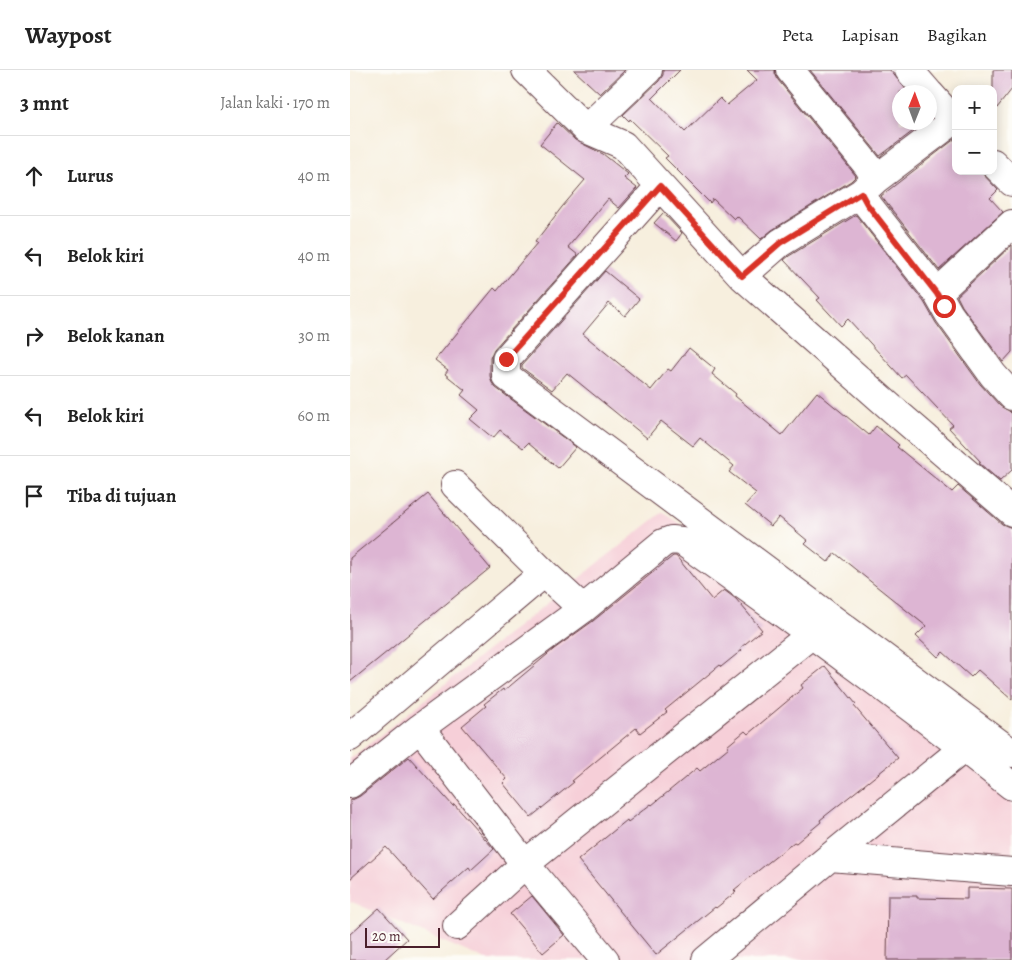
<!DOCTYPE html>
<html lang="id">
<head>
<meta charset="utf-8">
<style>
	:root { --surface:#fff; --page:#f2f2f2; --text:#222; --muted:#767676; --line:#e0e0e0 }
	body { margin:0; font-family:Alegreya,serif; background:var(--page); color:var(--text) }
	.controls { position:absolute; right:15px; top:15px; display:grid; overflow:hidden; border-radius:10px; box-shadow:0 2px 12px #0003 }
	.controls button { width:45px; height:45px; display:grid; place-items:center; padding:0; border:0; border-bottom:1px solid var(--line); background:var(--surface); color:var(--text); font:25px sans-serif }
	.compass { position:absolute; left:542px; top:15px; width:45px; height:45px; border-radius:50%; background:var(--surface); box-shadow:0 2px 12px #0003; rotate:1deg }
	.scale { position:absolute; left:15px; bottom:12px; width:75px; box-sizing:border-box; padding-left:5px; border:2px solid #4a1f2b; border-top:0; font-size:14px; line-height:18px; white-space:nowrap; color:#4a1f2b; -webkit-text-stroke:4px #fdfcf7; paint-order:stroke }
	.stop { position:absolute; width:15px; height:15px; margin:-11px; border:4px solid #d93025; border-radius:50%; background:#fff }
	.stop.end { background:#d93025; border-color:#fff; box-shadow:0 1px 5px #0008 }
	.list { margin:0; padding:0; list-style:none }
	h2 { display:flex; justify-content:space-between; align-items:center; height:65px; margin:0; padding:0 20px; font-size:21px }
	h2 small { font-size:16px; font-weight:400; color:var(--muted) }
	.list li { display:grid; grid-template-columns:32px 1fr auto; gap:15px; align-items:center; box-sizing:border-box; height:80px; padding:0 20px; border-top:1px solid var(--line) }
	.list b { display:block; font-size:19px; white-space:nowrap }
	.list em { font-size:16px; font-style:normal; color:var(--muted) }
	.icon { flex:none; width:28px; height:28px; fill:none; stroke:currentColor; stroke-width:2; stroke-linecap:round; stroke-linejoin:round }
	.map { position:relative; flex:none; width:662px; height:890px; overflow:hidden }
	header { display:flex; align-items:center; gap:30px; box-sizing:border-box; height:70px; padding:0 25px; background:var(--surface); border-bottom:1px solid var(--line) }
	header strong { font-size:24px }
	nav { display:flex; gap:28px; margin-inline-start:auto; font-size:18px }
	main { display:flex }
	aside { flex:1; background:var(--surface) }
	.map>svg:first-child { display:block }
	.built { fill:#f6cfd8 }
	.building { fill:#ddb5d3 }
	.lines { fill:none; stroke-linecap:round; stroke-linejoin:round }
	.minor-casing { stroke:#643e46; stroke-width:30 }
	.major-casing { stroke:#643e46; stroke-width:30 }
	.minor { stroke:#fff; stroke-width:28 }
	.major { stroke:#fff; stroke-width:28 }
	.route { stroke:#d93025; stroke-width:6 }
</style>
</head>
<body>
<header>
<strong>Waypost</strong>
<nav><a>Peta</a><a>Lapisan</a><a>Bagikan</a></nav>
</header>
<main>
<aside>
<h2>3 mnt<small>Jalan kaki · 170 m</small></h2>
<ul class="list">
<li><svg class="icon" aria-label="ahead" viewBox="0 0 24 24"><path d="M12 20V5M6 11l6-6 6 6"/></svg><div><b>Lurus</b></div><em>40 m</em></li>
<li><svg class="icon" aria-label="left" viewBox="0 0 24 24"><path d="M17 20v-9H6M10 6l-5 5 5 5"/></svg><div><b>Belok kiri</b></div><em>40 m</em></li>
<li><svg class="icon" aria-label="right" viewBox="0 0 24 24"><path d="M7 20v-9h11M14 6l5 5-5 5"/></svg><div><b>Belok kanan</b></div><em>30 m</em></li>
<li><svg class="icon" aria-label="left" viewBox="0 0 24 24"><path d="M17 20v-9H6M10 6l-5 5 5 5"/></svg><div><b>Belok kiri</b></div><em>60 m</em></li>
<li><svg class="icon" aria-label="arrive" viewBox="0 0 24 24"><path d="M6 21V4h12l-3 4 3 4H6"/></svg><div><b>Tiba di tujuan</b></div></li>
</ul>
</aside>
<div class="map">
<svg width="662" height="890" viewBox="0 0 662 890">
	<rect width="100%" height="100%" fill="#fdfcf7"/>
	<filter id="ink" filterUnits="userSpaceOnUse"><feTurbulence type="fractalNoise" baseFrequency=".02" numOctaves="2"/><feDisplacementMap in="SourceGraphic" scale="10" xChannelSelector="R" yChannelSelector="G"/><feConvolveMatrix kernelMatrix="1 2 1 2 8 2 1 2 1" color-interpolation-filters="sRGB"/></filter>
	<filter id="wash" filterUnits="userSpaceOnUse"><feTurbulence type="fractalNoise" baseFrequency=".0096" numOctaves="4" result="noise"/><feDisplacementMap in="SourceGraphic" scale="20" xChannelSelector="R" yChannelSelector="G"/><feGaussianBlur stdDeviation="1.12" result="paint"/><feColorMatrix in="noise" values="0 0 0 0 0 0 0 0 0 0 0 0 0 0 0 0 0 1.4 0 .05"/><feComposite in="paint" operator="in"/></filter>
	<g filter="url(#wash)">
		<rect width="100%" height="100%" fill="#f7efde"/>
		<!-- built -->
		<path class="built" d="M 313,442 L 662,694 L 662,890 L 136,890 L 2,832 L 0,833 L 0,689 Z"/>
		<g id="blocks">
			<!-- building -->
			<path class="building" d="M 224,0 L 275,0 L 250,24 Z
				M 313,0 L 330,0 L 302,28 L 335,62 L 370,28 L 377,35 L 407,10 L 397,0 L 425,0 L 425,3 L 428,10 L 506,106 L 501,111 L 422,160 L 411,169 L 387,146 L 384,149 L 363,129 L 360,133 L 315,88 L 318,86 L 280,49 L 279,51 L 273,45 L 309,11 L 313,5 Z
				M 460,0 L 540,0 L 558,22 L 550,22 L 550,52 L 575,52 L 530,86 Z
				M 643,0 L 662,0 L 662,19 L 643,43 Z
				M 207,53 L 225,70 L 253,84 L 278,104 L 274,108 L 287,118 L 269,138 L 258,129 L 218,177 L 228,185 L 144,279 L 140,288 L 140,306 L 142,313 L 146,318 L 226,377 L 208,398 L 178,373 L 173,378 L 150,360 L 143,368 L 120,349 L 129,340 L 111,325 L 115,320 L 95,304 L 98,300 L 85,290 L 144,218 L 147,221 L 187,173 L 185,172 L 212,137 L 235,110 L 190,74 Z
				M 606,68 L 606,101 L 630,101 L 648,120 L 640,128 L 653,142 L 589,200 L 531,126 Z
				M 313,143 L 332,163 L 326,171 L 304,153 Z
				M 506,145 L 574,232 L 586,253 L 630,314 L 650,336 L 659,341 L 662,344 L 662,400 L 650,411 L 629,393 L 631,392 L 599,358 L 603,355 L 556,305 L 552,308 L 498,249 L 491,256 L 467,230 L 470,228 L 434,190 L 439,186 Z
				M 662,175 L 662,282 L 653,292 L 612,236 L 607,226 Z
				M 255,201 L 289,229 L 275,246 L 259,233 L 233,264 L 301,320 L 318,299 L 321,301 L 339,278 L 365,299 L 362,304 L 386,324 L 385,326 L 432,365 L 467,322 L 519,365 L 526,356 L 549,375 L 547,377 L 602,422 L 608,416 L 652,454 L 662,458 L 662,630 L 628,600 L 621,607 L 593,582 L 588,587 L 566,566 L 576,556 L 485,483 L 478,492 L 455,474 L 458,471 L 429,447 L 421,456 L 395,435 L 406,423 L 379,402 L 384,396 L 350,368 L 343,376 L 311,351 L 297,368 L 217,303 L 202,320 L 172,298 L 172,295 Z
				M 78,424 L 140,498 L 0,612 L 0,488 Z
				M 323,486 L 326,486 L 362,530 L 374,520 L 386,529 L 412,560 L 390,578 L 392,580 L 371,597 L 370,595 L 315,640 L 317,642 L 290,663 L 286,658 L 222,711 L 224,712 L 181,747 L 153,713 L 157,709 L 112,656 L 136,636 L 134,634 L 153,619 L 154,621 L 204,579 L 243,551 Z
				M 475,596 L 506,634 L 504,636 L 548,688 L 470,750 L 471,752 L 446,773 L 444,772 L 384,820 L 386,822 L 366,838 L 365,837 L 306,885 L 228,790 L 277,750 L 278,752 L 301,734 L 302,735 L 347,698 L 350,701 L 379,677 L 377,676 L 395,661 L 398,664 L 453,618 L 451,615 Z
				M 59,687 L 103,736 L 104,734 L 144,779 L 121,800 L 119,797 L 83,829 L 36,777 L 0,809 L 0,731 L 10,726 Z
				M 617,818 L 662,819 L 662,890 L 537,890 L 538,826 L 567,826 L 567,828 L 617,829 Z
				M 182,826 L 214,865 L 193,883 L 160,844 Z
				M 29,838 L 57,869 L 34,890 L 0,890 L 0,864 Z"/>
		</g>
	</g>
	<g filter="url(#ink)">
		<use href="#blocks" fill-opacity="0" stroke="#643e46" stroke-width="1"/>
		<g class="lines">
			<defs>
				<path id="minor" d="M 176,0 L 236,59 L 273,75 L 392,206 L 539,336 L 662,442
					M 440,0 L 518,96 L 526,109
					M 236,59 L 298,0
					M 310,116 L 156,289 L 156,306 L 662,683
					M 511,123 L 517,134 L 587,223 L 599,244 L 643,305 L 662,326
					M 392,206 L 430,173 L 511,123 L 526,109 L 603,51
					M 587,223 L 662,154
					M 105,415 L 194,503 L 233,539
					M 70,658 L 175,794 L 255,890
					M 0,667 L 194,503
					M 0,714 L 70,658 L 233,539 L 313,473 L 321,470 L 332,471 C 444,551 555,631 662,716
					M 480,787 L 662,802
					M 107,856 L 175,794 L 462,564
					M 356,890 L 480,787 L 614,678"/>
				<path id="major" d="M 559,0 L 578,22
					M 580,24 L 606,53
					M 643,93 L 662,112"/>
			</defs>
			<!-- minor casing -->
			<use href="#minor" class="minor-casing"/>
			<!-- major casing -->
			<use href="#major" class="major-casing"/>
			<!-- minor -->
			<use href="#minor" class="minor"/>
			<!-- major -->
			<use href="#major" class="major"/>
		</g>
	</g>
	<g class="lines" filter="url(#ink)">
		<!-- route -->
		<path class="route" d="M 156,289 L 310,116 L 392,206 L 430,173 L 511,123 L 517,134 L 587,224 L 594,236"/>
	</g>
</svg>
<div class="controls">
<button>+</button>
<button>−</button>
</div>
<svg class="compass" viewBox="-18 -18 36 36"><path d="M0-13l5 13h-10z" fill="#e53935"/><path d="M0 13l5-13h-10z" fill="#767676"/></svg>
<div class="scale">20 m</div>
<div class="stop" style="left:594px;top:236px"></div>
<div class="stop end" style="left:156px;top:289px"></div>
</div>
</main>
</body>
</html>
